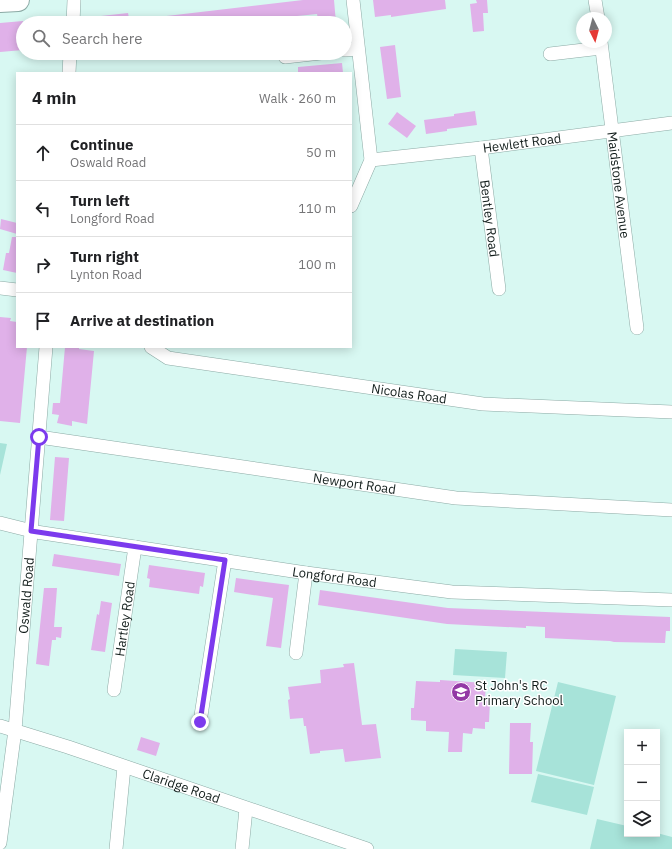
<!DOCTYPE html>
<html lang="en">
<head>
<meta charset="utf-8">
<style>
	:root { --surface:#fff; --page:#f6f6f6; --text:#202124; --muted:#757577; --line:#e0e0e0 }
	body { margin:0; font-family:"IBM Plex Sans",sans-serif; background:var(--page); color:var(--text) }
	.controls { position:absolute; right:12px; bottom:12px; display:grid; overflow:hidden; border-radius:0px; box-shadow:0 2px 10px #0003 }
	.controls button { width:36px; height:36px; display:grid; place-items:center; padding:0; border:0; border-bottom:1px solid var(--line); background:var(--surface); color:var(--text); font:20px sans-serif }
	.compass { position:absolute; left:576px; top:12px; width:36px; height:36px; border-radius:50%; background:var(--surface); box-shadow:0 2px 10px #0003; rotate:174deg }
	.stop { position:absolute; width:12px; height:12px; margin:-9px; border:3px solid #7c3aed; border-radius:50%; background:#fff }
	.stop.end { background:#7c3aed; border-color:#fff; box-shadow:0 1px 4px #0008 }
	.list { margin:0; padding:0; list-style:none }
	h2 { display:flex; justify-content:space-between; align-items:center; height:52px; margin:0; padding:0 16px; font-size:17px }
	h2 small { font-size:13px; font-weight:400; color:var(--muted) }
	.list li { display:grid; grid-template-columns:26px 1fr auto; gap:12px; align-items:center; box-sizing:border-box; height:56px; padding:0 16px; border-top:1px solid var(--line) }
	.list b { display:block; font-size:15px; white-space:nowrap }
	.list p { margin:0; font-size:13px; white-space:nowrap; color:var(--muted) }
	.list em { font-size:13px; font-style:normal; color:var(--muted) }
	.icon { flex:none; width:22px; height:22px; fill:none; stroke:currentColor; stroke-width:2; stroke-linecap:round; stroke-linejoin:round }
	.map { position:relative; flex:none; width:672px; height:849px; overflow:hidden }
	.search { position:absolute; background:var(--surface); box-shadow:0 2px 10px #0003; left:16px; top:16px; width:336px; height:44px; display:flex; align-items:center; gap:10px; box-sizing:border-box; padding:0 14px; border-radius:22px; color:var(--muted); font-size:15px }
	.panel { position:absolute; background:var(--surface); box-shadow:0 2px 10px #0003; left:16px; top:72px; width:336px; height:276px; border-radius:0px }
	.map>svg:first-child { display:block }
	.green { fill:#a7e3d9 }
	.building { fill:#e0b1e9 }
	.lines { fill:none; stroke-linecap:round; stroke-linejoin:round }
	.minor-casing { stroke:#8caaa5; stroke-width:14 }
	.trunk-casing { stroke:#8caaa5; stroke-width:24 }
	.minor { stroke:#fff; stroke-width:13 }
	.trunk { stroke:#fff; stroke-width:22 }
	.route { stroke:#7c3aed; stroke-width:5 }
	.labels { text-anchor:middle; stroke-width:3; stroke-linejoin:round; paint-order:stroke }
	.street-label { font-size:13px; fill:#111c1a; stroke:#fff }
	.poi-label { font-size:13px; fill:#111c1a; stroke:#fff; text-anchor:start }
</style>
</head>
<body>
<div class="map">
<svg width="672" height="849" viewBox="0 0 672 849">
	<rect width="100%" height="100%" fill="#d8f8f2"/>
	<!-- green -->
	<path class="green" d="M 0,443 L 7,444 L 0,475 Z
		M 455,649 L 507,652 L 505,678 L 453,675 Z
		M 558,682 L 616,696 L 594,785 L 536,771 Z
		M 538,774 L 594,787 L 587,815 L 531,802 Z
		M 597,819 L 627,826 L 627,834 L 657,833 L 672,837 L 672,849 L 590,849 Z"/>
	<!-- building -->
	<path class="building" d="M 303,0 L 334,0 L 336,23 L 327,23 L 326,18 L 318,19 L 317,14 L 287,17 L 287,21 L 284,21 L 285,23 L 158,23 L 158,17 Z
		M 373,0 L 445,0 L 446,9 L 391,17 L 391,15 L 375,17 Z
		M 476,0 L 487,0 L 488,13 L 483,13 L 484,31 L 473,32 L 470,4 L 477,3 Z
		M 128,13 L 130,23 L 92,23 L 92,17 Z
		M 23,21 L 23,50 L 0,52 L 0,23 Z
		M 395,45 L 401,97 L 387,99 L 380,47 Z
		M 342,63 L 343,73 L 298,73 L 298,67 Z
		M 475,111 L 477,125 L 447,129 L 447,131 L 426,134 L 424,120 L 454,116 L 454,114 Z
		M 397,112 L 416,126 L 407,138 L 388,124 Z
		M 1,219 L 17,223 L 17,234 L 0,229 Z
		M 12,237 L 17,237 L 17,273 L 3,270 L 6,253 L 9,253 Z
		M 0,317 L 11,318 L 10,321 L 17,322 L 17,347 L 27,347 L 20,423 L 0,421 Z
		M 65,347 L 79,347 L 79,349 L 94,351 L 87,424 L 72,421 L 72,426 L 57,423 L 59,415 L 52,414 L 53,403 L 60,403 Z
		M 55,457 L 69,458 L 64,521 L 50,520 Z
		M 54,554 L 121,564 L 119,576 L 52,566 Z
		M 149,565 L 205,573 L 203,587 L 200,586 L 199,594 L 149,587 L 150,579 L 147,578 Z
		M 236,578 L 289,585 L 281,648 L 266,646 L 273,598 L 234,592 Z
		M 44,588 L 57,588 L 54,627 L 62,627 L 61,638 L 56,637 L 56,640 L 52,640 L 49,666 L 36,664 Z
		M 320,590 L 448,608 L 670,617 L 670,631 L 666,631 L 665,643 L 614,642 L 610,641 L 545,638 L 545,627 L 526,626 L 526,628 L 447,624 L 318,605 Z
		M 101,601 L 112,603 L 105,652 L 91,650 L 97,614 L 99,615 Z
		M 354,663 L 362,725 L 376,724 L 381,758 L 345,762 L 343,749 L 320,751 L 320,753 L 310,754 L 306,726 L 304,726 L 303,718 L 290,719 L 288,700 L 290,699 L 288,687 L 321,683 L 320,670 L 344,667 L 343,664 Z
		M 440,680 L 486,683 L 485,700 L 490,701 L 489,722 L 485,722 L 485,729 L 473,728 L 472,734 L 463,733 L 462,752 L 448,752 L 449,732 L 426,731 L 426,721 L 411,720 L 411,708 L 414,708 L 416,681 L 440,682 Z
		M 510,723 L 531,723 L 530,742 L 533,742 L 532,774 L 509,774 Z
		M 141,737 L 160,743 L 156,756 L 137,750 Z"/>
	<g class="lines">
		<defs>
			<g id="minor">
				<path d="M 595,0 L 598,18"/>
				<path d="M 73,23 L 74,0"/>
				<path id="s1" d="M 601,42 L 637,328"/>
				<path d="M 345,50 L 358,49"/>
				<path d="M 550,54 L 601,48"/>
				<path d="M 285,57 L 321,53"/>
				<path d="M 69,73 L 70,53"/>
				<path id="s2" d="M 481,148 L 499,289"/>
				<path id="s3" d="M 371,160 L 481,148 L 672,123"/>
				<path d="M 351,206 L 371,160 L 353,0"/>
				<path d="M 0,288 L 17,290"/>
				<path id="s4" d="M 151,347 L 168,358 L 483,404 L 672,412"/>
				<path id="s5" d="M 39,437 L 456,498 L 672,510"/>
				<path id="s6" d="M 0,523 L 36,532 L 306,573 L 452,592 L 672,600"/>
				<path d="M 296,653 L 306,573"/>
				<path id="s7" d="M 114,690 L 135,547"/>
				<path d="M 200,722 L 225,560"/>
				<path id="s8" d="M 0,726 L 68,747 L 367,849"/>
				<path id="s9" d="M 0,843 L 15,730 L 46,347"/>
				<path d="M 116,849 L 124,767"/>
				<path d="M 242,849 L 246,809"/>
			</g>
			<path id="trunk" d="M 0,1 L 18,0"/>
		</defs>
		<!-- minor casing -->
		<use href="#minor" class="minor-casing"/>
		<!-- trunk casing -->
		<use href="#trunk" class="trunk-casing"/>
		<!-- minor -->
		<use href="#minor" class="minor"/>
		<!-- trunk -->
		<use href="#trunk" class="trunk"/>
	</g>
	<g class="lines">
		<!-- route -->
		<path class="route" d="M 39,437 L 31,531 L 225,560 L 200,722"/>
	</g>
	<!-- icons -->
	<defs>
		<symbol id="school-disc" viewBox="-11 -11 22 22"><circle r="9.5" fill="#9339a5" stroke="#fff"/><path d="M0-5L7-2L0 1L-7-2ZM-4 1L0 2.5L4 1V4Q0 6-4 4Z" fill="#fff"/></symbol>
	</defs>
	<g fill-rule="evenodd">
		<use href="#school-disc" x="450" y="681" width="22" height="22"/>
	</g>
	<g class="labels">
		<!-- street labels -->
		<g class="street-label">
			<text dy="5" stroke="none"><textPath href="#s3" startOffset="152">Hewlett Road</textPath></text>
			<text dy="5" stroke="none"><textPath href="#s1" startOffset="144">Maidstone Avenue</textPath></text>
			<text dy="5" stroke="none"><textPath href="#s2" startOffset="71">Bentley Road</textPath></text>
			<text dy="5" stroke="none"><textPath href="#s4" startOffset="264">Nicolas Road</textPath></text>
			<text dy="5" stroke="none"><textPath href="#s5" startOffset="319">Newport Road</textPath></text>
			<text dy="5" stroke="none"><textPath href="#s6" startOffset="339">Longford Road</textPath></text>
			<text dy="5" stroke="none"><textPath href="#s9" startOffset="249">Oswald Road</textPath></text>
			<text dy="5" stroke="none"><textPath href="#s7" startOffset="72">Hartley Road</textPath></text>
			<text dy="5" stroke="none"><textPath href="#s8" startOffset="191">Claridge Road</textPath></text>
		</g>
		<!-- poi labels -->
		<g class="poi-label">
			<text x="475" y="690">St John's RC<tspan x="475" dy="15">Primary School</tspan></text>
		</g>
	</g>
</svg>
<div class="controls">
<button>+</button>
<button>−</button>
<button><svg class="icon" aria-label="layers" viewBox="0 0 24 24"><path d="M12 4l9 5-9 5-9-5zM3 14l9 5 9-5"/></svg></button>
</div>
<svg class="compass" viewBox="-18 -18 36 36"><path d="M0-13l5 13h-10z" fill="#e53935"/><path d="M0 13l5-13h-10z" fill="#757577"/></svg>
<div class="stop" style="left:39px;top:437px"></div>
<div class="stop end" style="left:200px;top:722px"></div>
<div class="search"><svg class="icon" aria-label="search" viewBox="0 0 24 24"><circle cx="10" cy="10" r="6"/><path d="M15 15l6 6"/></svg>Search here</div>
<section class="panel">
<h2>4 min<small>Walk · 260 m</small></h2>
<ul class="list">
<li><svg class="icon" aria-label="ahead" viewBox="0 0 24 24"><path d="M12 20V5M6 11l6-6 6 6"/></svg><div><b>Continue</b><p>Oswald Road</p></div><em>50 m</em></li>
<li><svg class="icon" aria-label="left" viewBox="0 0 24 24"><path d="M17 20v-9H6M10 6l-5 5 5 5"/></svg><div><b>Turn left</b><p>Longford Road</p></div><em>110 m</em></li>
<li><svg class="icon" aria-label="right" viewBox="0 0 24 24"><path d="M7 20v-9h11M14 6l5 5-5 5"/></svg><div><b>Turn right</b><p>Lynton Road</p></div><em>100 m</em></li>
<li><svg class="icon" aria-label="arrive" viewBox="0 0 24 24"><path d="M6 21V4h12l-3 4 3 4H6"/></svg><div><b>Arrive at destination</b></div></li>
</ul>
</section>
</div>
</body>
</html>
